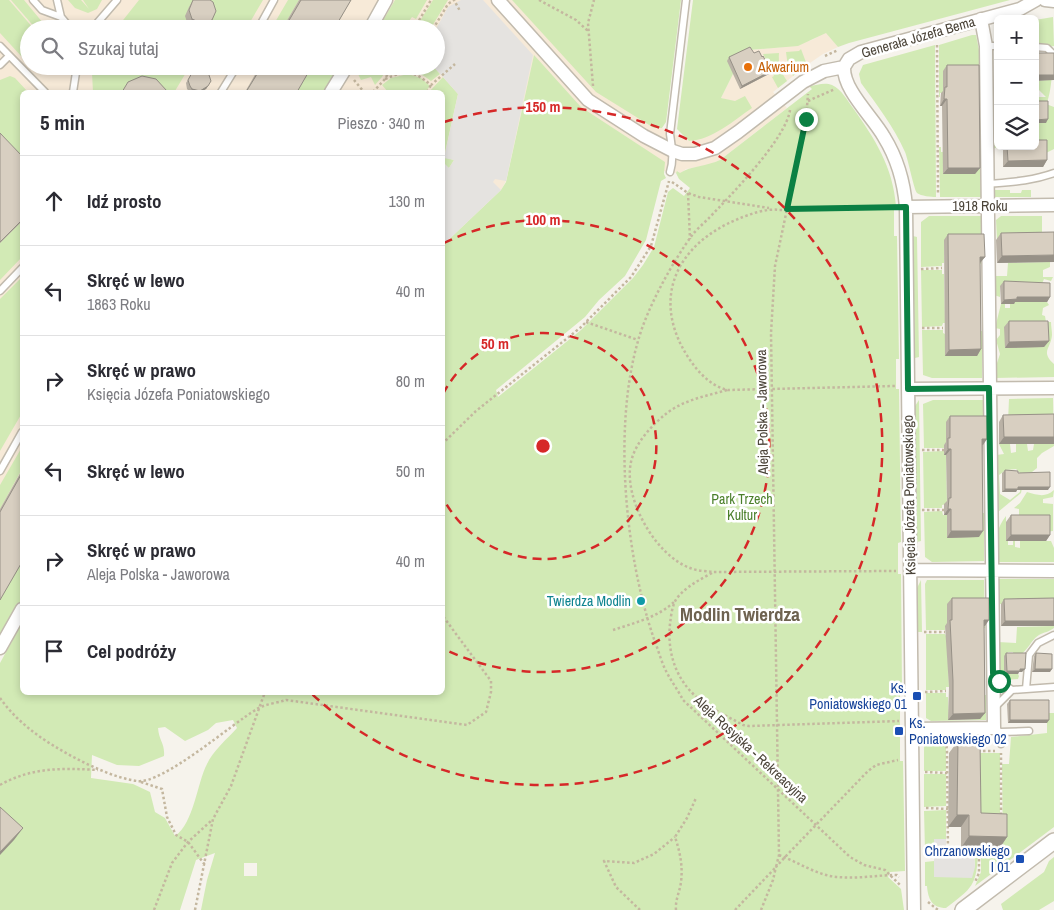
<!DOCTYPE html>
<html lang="pl">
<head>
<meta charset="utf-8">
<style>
	:root { --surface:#fff; --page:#f7f7f7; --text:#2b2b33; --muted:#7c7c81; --line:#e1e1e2 }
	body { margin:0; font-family:"Archivo Narrow",sans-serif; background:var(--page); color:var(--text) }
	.controls { position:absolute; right:15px; top:15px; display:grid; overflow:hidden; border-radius:8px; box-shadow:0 2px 8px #0003 }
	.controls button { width:45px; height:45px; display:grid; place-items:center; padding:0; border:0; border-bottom:1px solid var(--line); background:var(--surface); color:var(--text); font:25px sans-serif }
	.stop { position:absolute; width:15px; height:15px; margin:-11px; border:4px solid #0b8043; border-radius:50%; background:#fff }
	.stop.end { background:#0b8043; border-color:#fff; box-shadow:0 1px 5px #0008 }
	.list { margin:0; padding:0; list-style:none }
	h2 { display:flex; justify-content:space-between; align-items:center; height:65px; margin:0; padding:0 20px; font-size:21px }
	h2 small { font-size:16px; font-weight:400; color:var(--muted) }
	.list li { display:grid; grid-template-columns:32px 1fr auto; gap:15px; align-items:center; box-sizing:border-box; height:90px; padding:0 20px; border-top:1px solid var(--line) }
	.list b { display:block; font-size:19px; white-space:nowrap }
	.list p { margin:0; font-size:16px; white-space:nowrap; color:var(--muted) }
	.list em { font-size:16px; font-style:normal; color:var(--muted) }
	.icon { flex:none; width:28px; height:28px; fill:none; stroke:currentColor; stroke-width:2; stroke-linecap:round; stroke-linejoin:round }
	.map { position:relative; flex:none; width:1054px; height:910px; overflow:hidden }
	.search { position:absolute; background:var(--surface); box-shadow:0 2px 8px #0003; left:20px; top:20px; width:425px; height:55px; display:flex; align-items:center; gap:12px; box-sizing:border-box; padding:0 18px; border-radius:28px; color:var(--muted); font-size:19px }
	.panel { position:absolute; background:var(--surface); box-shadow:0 2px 8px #0003; left:20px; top:90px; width:425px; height:605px; border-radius:8px }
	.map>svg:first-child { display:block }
	.commercial { fill:#f7ead8; fill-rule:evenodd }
	.green { fill:#d2eab5; fill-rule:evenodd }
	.parking { fill:#e5e3e0 }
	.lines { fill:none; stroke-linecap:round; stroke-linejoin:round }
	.service-casing { stroke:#c2bbae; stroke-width:9 }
	.minor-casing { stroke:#c2bbae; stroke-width:15 }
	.tertiary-casing { stroke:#c2bbae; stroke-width:18 }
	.path { stroke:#c4b79f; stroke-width:2.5; stroke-dasharray:2.5 2.5; stroke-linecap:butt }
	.service { stroke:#fff; stroke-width:6 }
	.minor { stroke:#fff; stroke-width:12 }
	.tertiary { stroke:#fff; stroke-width:15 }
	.wall { fill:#bab2a6 }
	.shaded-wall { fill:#979187 }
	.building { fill:#d8cfc1; stroke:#979187 }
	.route { stroke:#0b8043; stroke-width:6 }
	.ring { fill:none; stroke:#d62828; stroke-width:2.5; stroke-dasharray:9 6 }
	.food-dot { fill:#e8710a; stroke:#fff; stroke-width:2 }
	.culture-dot { fill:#0f9aa8; stroke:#fff; stroke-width:2 }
	.transit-dot { fill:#1a4fb4; stroke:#fff; stroke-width:2 }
	.labels { text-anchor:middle; stroke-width:5; stroke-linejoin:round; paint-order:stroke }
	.street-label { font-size:14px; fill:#4b4439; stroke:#fff }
	.food-label { font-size:14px; fill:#c56008; stroke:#fff; text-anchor:start }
	.park-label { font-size:14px; fill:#4a7f2a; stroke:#fff }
	.culture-label { font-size:14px; fill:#0d838f; stroke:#fff; text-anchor:end }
	.transit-label { font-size:14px; fill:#164399; stroke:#fff; text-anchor:end }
	.district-label { font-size:19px; font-weight:bold; fill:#6e6250; stroke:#fff }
	.centre { fill:#d62828; stroke:#fff; stroke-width:2.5 }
	.ring-label { font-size:15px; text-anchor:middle; font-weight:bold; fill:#d62828; stroke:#fff; stroke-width:5; stroke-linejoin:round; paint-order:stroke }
</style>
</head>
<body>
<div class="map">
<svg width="1054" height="910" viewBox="0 0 1054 910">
	<rect width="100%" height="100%" fill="#f6f3ec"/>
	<!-- commercial -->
	<path class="commercial" d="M 0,0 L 512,0 L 654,128 L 662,128 L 689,141 L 710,135 L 751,108 L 735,102 L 721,98 L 733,74 L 748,50 L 783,47 L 812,40 L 826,32 L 838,47 L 823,54 L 807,65 L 773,92 L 787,108 L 720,160 L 709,165 L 686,169 L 680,174 L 678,171 L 676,173 L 664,171 L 664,162 L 581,107 L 534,56 L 506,181 L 501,190 L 443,245 L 442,92 L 22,92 L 22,600 L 0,640 ZM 29,29 L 436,29 L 436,66 L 29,66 Z"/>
	<!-- green -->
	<path class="green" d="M 0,0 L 9,0 L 34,29 L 29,29 L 29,60 L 21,56 L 0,33 Z
		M 11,0 L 24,0 L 48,29 L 36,29 Z
		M 68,0 L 81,0 L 89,9 L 83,0 L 102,0 L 97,9 L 88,13 L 75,8 Z
		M 139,0 L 263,0 L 246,29 L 116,29 Z
		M 288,0 L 299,0 L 282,29 L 271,29 Z
		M 395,0 L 427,0 L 416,19 L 412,17 L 409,21 L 413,23 L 410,29 L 378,29 Z
		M 433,0 L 448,0 L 431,28 L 420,21 Z
		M 512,0 L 681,0 L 666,122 L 662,128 L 654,128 L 596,92 Z
		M 693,0 L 1010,0 L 849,43 L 838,47 L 826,33 L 798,46 L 748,50 L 733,74 L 721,98 L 735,101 L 745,96 L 752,108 C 733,121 712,140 689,141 L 677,129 Z
		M 1053,17 L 1054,46 L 1048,47 L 1044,44 L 1035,44 L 1035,20 Z
		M 972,35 L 976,35 L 980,55 L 980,95 L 975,95 L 943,71 L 943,93 L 940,93 L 940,97 L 939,97 L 939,45 Z
		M 935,45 L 936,197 C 931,197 921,196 917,193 C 914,190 908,159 905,152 C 894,127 877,105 861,83 L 859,74 L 863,65 Z
		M 801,49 L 807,65 L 793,76 L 788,67 L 786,52 L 799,51 Z
		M 1035,52 C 1040,53 1048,54 1051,56 C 1054,62 1051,97 1046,104 L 1054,107 L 1054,149 L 1042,155 L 1003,147 L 994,148 L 995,112 L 998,106 L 998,146 L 1035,146 L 1035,97 L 1046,97 L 1035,86 L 1035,81 L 1049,80 L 1035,58 Z
		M 779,53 C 778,64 781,72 787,81 L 778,88 L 772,77 L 774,76 L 763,54 Z
		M 534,55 L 581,107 L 665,162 L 664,174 L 666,178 L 661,181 L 646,240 L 625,276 L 599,300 L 585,317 L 496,390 L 498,397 L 581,330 L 633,278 L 643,265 L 654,247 L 668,192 L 673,188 L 684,196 L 690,188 L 679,179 L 676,173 L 677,171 L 680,173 C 690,166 708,166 720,160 L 812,89 L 809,86 C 817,85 825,82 832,85 C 842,90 847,100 853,108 C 875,139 893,167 896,206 L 894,206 L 894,236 L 897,236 L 899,359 L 896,359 L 896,389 L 899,389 L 901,542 L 898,543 L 898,574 L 901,574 L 902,692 L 900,693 L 900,726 L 898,726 L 898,737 L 900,737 L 900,761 L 903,761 L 905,871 L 890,872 L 888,877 L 901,889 L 904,910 L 201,910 L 207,880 L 215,853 L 196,860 L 180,910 L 0,910 L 0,663 L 22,623 L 22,692 L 442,692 L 443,245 L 501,190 L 506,182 ZM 233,720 L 237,728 C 228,738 212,752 207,764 C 197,783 194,823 175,836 L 165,818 L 155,812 L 150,792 L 133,784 L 91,778 L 92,755 L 117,765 L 139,766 L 164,756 C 165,743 159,741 158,728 L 165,727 L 185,741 L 208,730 L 216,723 ZM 244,863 L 257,863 L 257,876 L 244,876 Z
		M 95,66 L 190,66 L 175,91 L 176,92 L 93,92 L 92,73 Z
		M 311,66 L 340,66 L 324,92 L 296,92 Z
		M 356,66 L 388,66 L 382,77 L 375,85 L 371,77 L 361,80 L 355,68 Z
		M 394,66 L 433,66 L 440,74 L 431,81 C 418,71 407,66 391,72 Z
		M 408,74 L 421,78 L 430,86 L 425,92 L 388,92 L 382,85 L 391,78 Z
		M 10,76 L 15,78 L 28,92 L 22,92 L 22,160 L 0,138 L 0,80 Z
		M 443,77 L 458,94 L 444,157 L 454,160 L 449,168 L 443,166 L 442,92 L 429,92 Z
		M 939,147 L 941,147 L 941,152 L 980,149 L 981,197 L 940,197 Z
		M 993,190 L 1010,190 L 1010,193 L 1021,193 L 1022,190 L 1031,190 L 1031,197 L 993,197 Z
		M 929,216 L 981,216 L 981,264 L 976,264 L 944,240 L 944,263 L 942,263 L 942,266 L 921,267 L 921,222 Z
		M 1001,216 L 1042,216 L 1042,237 L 997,240 L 996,220 Z
		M 22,221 L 22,257 L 0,280 L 0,243 Z
		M 913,236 L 917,237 L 919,357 L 915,358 Z
		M 1050,262 L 1050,267 L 1043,270 L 1043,277 L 1053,277 L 1051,281 L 1044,279 L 1034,302 L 1047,302 L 1049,305 L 1043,308 L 1042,315 L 1045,316 L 1046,322 L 1051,322 C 1051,326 1052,331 1052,335 C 1051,349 1040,351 1054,364 L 1054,377 L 995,378 L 995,369 L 1000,354 L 996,340 L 1000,335 L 1000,329 L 995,328 L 1001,304 L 1005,304 L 1005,308 L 1010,308 L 1010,304 L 1014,304 L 1000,286 L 1000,297 L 994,295 L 994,276 L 1007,276 L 1008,263 Z
		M 921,270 L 942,270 L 942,274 L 944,274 L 945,323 L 943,323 L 942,326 L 922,327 Z
		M 22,277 L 22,413 L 0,451 L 0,299 Z
		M 922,330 L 943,330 L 943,333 L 945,334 L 945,356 L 977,356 L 977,331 L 982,331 L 982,378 L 932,378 L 923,375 Z
		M 1053,398 L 1054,446 L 1042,453 L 1037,458 L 1037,468 L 1032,472 L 1025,473 L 1021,493 L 998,512 L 996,508 L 996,455 L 1004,454 L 999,444 L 1010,444 L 1011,453 L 1016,452 L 1016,444 L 1027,444 L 1028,451 L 1033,450 L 1034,444 L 1008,422 L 1009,399 ZM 1016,469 L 1021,474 L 1020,492 L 1010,500 L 1000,494 L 999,475 L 1006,470 Z
		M 919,400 L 921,541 L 917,542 L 915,406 Z
		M 933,400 L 983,400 L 983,446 L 978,446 L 946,422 L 946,444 L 944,445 L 944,448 L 924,448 L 923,404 Z
		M 22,447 L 22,469 L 0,509 L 0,485 Z
		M 944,451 L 946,455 L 947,504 L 942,505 L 942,508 L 924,508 L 923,452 Z
		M 1054,490 L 1053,497 L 1043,499 L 1043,503 L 1053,504 L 1053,531 L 1046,532 L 1019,521 L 1019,509 L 1014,508 L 1020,503 L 1027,492 C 1038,495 1045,498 1054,490 Z
		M 942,511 L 943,515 L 947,515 L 947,537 L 979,513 L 984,513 L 984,561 L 932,562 L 925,557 L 924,512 Z
		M 1006,516 L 1006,541 L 1008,541 L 1008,545 L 1013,545 L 1013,541 L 1015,541 L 1015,547 L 1020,548 L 1020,541 L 1051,541 L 1054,548 L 1054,562 L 996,562 C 996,542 994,532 1006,516 Z
		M 22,559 L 22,600 L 0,640 L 0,598 Z
		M 997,579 L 1054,579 L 1054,628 C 1049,632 1044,632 1039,635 C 1029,641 1027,656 1014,656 L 1013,652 L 1008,652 L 1004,674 L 1018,674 L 1019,676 L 1018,679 L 1005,680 L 997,672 L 998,642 L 1016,643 L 1017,627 L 1053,626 L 1046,604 L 997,604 Z
		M 921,580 L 922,632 L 918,632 L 917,588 Z
		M 927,580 L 984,580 L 985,628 L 980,628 L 948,604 L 947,626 L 945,627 L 945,630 L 926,630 L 925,584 Z
		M 926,634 L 945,634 L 947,638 L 949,687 L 946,687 L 946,690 L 926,690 Z
		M 926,693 L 946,693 L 946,697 L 948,697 L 949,720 L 980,719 L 980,695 L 986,695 L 986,720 L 931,721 L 926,718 Z
		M 1047,713 L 1054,713 L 1054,827 L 975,886 L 981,872 L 981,850 L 1003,850 L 1002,764 L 1009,764 L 1011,737 L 1047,733 Z
		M 935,737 L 946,741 L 946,771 L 924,771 L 924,742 L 928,740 L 928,738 Z
		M 973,753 L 1000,753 L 1000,823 L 974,823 Z
		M 924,774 L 946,774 L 946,806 L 924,807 Z
		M 946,810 L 946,839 L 934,839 L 934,851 L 925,850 L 924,811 Z
		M 978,851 C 977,886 972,888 946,908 C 932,908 928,899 927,886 L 925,886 L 925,862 L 934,861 L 934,877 L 975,867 L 974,852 Z
		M 1054,857 L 1054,901 L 1039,910 L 1003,910 L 1001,904 L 1044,872 L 1049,861 Z"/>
	<!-- parking -->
	<path class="parking" d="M 461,0 L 483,0 L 533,55 L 506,181 L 495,179 L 493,182 L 501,190 L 443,245 L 443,166 L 445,164 L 449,168 L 454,160 L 444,158 L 458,94 L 433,66 L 436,66 L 436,29 L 448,7 Z
		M 934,839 L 946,839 L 946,851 L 974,852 L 975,867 L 972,878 L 934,877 Z"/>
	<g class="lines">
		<defs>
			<path id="service" d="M 33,0 L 42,10 L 61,17 L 71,29
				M 57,0 L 61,17
				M 92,29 L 117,0
				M 258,29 L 274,0
				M 0,46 L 45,92
				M 986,46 L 998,46
				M 1035,47 L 1047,48 L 1054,55
				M 0,65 L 9,56
				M 73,92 L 77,66
				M 221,92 L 237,66
				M 670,172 C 674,159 672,148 670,134 L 686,0
				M 988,184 C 1011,182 1032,181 1054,173
				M 0,291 L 22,268
				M 0,471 L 22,432
				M 995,675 L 999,681 L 1012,690
				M 1026,689 L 1029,655 L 1038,643 L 1054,635
				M 995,707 L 1012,690 L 1054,687
				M 994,728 L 1000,732 L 1029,731
				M 1000,732 L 1001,744"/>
			<path id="minor" d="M 498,0 L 588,100 L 644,136 L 673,151 L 682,154 L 695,154 L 715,148 L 738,132 L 803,82 L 824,71 L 844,67
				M 1045,0 L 1054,1
				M 370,29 L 386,0
				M 844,67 C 843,90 872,116 884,137 C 897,158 904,182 906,207 L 914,910
				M 844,67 L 849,59 L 861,52 L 1020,9 L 1036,0
				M 331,92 L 347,66
				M 906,207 L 1054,205
				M 908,389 L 1054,388
				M 910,570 L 1054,571
				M 0,648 L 22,609
				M 912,729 L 994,728 L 986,46 L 981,19"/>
			<path id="tertiary" d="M 963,910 L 1054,841"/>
		</defs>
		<!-- service casing -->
		<use href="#service" class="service-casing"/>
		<!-- minor casing -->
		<use href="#minor" class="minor-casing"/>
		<!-- tertiary casing -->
		<use href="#tertiary" class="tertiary-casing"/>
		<!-- path -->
		<path class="path" d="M 539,0 L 576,20 L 588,31
			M 337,23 L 347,29
			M 417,23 L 426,29
			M 414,29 L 431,0
			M 433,29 L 448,4 L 454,0 L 460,11
			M 436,35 L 440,38
			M 937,45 L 938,194
			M 825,56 L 838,50
			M 385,79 C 407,70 412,70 431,85 L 455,64
			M 354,80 L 364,92
			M 593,86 L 588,23 L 594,0
			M 373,92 L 385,79 L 392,66
			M 427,92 L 431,85
			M 808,101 L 835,89
			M 790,110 C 786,139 730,196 709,218 C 704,223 698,228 693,234 C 673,261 647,308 638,341 C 613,427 625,555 654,639 C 658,649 661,661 666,671 C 671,681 678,690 683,700 L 850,857 L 864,865 L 885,870 L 901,886
			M 672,182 L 688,193 L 699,197 L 769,208
			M 688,193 L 690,239
			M 892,208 L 779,210 C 767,208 750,214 738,219 C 677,244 650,298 688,357 C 698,372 710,386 728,390 L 895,386
			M 921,269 L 942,268
			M 586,322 L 638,340
			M 922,328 L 943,328
			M 727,390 C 706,396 684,400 667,413 C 652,425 635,443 631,462 C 623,498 655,555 690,568 C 697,571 706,571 713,572 L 896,571
			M 442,444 L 476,411 L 580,328 L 631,277 L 651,246 L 669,181
			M 922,450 L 944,450
			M 922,510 L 944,510
			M 712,573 C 699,580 687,586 677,598 C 672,605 671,616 670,624 C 667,653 676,681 700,700 C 713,710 729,717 743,725 L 749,726 L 899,721
			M 613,630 C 634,623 659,617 675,601
			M 924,632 L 945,632
			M 925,692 L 946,691
			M 0,698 C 20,726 47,743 77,759 C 95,768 116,778 137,781 C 162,785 233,723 257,709 C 265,704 277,703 286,700 L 467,725 L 486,712 L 491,692 L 491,681 L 442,615
			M 946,741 L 947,752 L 948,850 L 979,849 L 979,873 L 975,882
			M 978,751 L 995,751
			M 925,772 L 947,773
			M 141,782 L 162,789 L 167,817 L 176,835 L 188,842 L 205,865
			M 0,785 C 32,767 63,768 98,770
			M 926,808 L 948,809
			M 1001,815 L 1001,753
			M 779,855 C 798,862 818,876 838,877 C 858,879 878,875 897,875 L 899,877
			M 1001,855 L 1001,843
			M 928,902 L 938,910
			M 154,910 L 172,863 L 188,842 L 212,820
			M 195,910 L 213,819 L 231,786 L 265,692
			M 640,910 L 616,887 L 604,861 L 634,863 L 654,854 L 675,837
			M 676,910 C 675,900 680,891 681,882 C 683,866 680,852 675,837 L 687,818 L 696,798
			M 735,910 L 776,867 L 779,855 L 771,333 L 775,266 L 806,119 L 808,94
			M 761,910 L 773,880 L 776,867 L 785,857 L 868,771 L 876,765 L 898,760"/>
		<!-- service -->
		<use href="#service" class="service"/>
		<!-- minor -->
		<use href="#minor" class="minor"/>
		<!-- tertiary -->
		<use href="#tertiary" class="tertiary"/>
	</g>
	<!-- wall -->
	<path class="wall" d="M 193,0 L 212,20 L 207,26 L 201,29 L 196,29 L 188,25 L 185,16 L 189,7 Z
		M 299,0 L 351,0 L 334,29 L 282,29 Z
		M 754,53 L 762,57 L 771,71 L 769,74 L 740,89 L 727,61 L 729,57 Z
		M 998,55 L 998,81 L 995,81 L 996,58 Z
		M 947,65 L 980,168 L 975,174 L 943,174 L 942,106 L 940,106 L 941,93 L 943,91 L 943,71 Z
		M 260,66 L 312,66 L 297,92 L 245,92 Z
		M 193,71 L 208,86 L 206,89 L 190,92 L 187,89 L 186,83 Z
		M 1003,146 L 1035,146 L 1047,160 L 1043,167 L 1003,167 Z
		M 1054,232 L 997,263 L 996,240 L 1001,233 Z
		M 948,234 L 985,257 L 980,263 L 981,349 L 977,356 L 945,356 L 944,240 Z
		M 1004,281 L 1050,297 L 1047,302 L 1015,302 L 1014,304 L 1001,304 L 1000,286 Z
		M 1009,321 L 1049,341 L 1044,347 L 1005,348 L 1004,327 Z
		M 1054,414 L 1054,444 L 999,444 L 999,422 L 1003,415 Z
		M 950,416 L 983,445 L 979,537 L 947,538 L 947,515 L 944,515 L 944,504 L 947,501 L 946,455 L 944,455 L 944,445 L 946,442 L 946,422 Z
		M 22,470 L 22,562 L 0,600 L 0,509 Z
		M 1005,470 L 1018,473 L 1048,490 L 1017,490 L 1016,492 L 1002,492 L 1002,473 Z
		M 1011,515 L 1050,535 L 1046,541 L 1006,541 L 1006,522 Z
		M 952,598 L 985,626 L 984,626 L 985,713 L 980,719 L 948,720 L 949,687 L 945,626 L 947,623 L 947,604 Z
		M 1054,598 L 1001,626 L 1001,604 L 1004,599 Z
		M 1006,653 L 1022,672 L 1019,672 L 1018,674 L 1004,674 L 1004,656 Z
		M 1036,653 L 1050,672 L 1032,672 L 1034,656 Z
		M 1010,700 L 1047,723 L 1008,723 L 1007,704 Z
		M 958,741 L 981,813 L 1007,837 L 999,849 L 961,848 L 961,827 L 948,827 L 949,753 Z"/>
	<!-- shaded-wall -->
	<path class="shaded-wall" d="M 192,19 L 212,20 L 207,26 L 201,29 L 196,29 L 188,25 Z
		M 771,71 L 769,74 L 740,89 L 742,86 Z
		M 1035,75 L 1054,75 L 1054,80 L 1035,81 Z
		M 208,86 L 206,89 L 201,92 L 190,92 L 192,89 Z
		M 944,99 L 947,99 L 942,106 L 940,106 Z
		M 1048,119 L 1046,123 L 1035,123 L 1035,120 Z
		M 1047,160 L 1043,167 L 1003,167 L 1008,161 Z
		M 948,168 L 980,168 L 975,174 L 943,174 Z
		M 22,220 L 22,221 L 0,243 L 0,242 Z
		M 1054,255 L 1054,262 L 997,263 L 1002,256 Z
		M 980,257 L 985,257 L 980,263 Z
		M 1017,297 L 1050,297 L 1047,302 L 1015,302 L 1014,304 L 1001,304 L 1004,300 Z
		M 1049,341 L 1044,347 L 1005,348 L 1009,342 Z
		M 981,349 L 977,356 L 945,356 L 949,350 Z
		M 1004,437 L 1054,437 L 1054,444 L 999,444 Z
		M 982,439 L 987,439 L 983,445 L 978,445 Z
		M 948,449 L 951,449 L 946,455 L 944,455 Z
		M 1018,487 L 1050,487 L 1048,490 L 1017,490 L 1016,492 L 1002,492 L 1005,489 Z
		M 948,509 L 951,509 L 947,515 L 944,515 Z
		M 951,531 L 983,531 L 979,537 L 947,538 Z
		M 1011,535 L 1050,535 L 1046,541 L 1006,541 Z
		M 984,620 L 989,620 L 985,626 L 980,626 Z
		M 1005,621 L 1054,621 L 1054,626 L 1001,626 Z
		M 1020,669 L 1025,669 L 1022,672 L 1019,672 L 1018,674 L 1004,674 L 1007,671 Z
		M 1035,669 L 1052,669 L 1050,672 L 1032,672 Z
		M 985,713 L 980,719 L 948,720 L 953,714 Z
		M 1010,720 L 1049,720 L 1047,723 L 1008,723 Z
		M 957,815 L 969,815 L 961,827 L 948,827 Z
		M 23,828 L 14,840 L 0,855 L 0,852 Z
		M 969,836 L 1007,837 L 999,849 L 961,848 Z"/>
	<!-- building -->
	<path class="building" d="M 193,0 L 210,0 L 213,2 L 216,11 L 212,20 L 203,24 L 192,19 L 189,10 Z
		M 301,0 L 351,0 L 334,29 L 284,29 Z
		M 750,47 L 754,53 L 759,51 L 762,57 L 763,56 L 771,71 L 742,86 L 729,57 Z
		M 1035,53 L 1054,53 L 1054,75 L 1035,75 Z
		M 947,65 L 979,65 L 980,168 L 948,168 L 947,99 L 944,99 L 945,87 L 947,87 Z
		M 262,66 L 312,66 L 297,92 L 246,92 Z
		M 198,68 L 203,69 L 208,72 L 211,81 L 208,86 L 200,91 L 192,89 L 190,86 L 188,80 L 193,71 Z
		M 142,76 L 156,79 L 167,91 L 167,92 L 122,92 L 128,82 Z
		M 1035,101 L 1048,101 L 1048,119 L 1035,120 Z
		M 0,133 L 22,156 L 22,220 L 0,242 Z
		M 1035,140 L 1047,140 L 1047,160 L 1008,161 L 1007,146 L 1035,146 Z
		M 1054,232 L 1054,255 L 1002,256 L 1001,233 Z
		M 948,234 L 984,234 L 985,257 L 980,257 L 981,349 L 949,350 Z
		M 1004,281 L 1050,283 L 1050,297 L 1017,297 L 1017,299 L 1004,300 Z
		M 1009,321 L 1048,321 L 1049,341 L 1009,342 Z
		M 1054,414 L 1054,437 L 1004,437 L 1003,415 Z
		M 950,416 L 987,416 L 987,439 L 982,439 L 983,531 L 951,531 L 951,509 L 948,509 L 949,498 L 951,498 L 951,449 L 948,449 L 948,438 L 950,438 Z
		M 1005,470 L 1018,471 L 1018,473 L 1050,472 L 1050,487 L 1018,487 L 1018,489 L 1005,489 Z
		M 22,473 L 22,562 L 0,600 L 0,512 Z
		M 1011,515 L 1050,515 L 1050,535 L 1011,535 Z
		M 952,598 L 989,598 L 989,620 L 984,620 L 985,713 L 953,714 L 953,681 L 950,620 L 952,620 Z
		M 1054,598 L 1054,621 L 1005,621 L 1004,599 Z
		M 1006,653 L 1026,653 L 1025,669 L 1020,669 L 1020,671 L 1007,671 Z
		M 1036,653 L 1052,654 L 1052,669 L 1035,669 Z
		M 1010,700 L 1049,700 L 1049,720 L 1010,720 Z
		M 958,741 L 980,741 L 981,813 L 1007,814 L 1007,837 L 969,836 L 969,815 L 957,815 Z
		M 0,807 L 23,828 L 0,852 Z"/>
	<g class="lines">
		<!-- route -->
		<path class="route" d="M 806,119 L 787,209 L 906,207 L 908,389 L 989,388 L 993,673 L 999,681"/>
	</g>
	<!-- distance rings -->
	<g class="ring">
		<path d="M443 394A113 113 0 1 1 443 498"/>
		<path d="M444 243A226 226 0 1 1 444 649"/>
		<path d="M444 122A339 339 0 1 1 312 694"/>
	</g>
	<!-- markers -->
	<circle class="food-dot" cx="748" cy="67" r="5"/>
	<circle class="culture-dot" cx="641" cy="601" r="5"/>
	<g class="transit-dot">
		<rect x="912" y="691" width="10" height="10" rx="2.5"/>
		<rect x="894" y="726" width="10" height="10" rx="2.5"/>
		<rect x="1015" y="854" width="10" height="10" rx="2.5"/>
	</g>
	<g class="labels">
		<!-- street labels -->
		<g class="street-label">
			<text transform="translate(918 37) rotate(-16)" y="5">Generała Józefa Bema</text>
			<text x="980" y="211">1918 Roku</text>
			<text transform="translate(762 412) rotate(-91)" y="5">Aleja Polska - Jaworowa</text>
			<text transform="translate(909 495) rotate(-91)" y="5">Księcia Józefa Poniatowskiego</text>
			<text transform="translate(751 749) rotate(43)" y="5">Aleja Rosyjska - Rekreacyjna</text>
		</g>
		<!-- food labels -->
		<g class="food-label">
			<text x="758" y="72">Akwarium</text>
		</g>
		<!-- park labels -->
		<g class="park-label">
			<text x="742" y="504">Park Trzech<tspan x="742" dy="16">Kultur</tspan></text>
		</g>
		<!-- culture labels -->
		<g class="culture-label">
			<text x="631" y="606">Twierdza Modlin</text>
		</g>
		<!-- transit labels -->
		<g class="transit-label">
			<text x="907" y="693">Ks.<tspan x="907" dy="16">Poniatowskiego 01</tspan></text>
			<text x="909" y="728" text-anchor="start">Ks.<tspan x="909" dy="16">Poniatowskiego 02</tspan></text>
			<text x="1010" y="856">Chrzanowskiego<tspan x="1010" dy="16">I 01</tspan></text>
		</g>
		<!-- district labels -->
		<g class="district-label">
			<text x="740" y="621">Modlin Twierdza</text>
		</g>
	</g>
	<circle cx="543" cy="446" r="8" class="centre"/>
	<g class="ring-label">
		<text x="543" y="112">150 m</text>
		<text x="543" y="225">100 m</text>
		<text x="495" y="349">50 m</text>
	</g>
</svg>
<div class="controls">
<button>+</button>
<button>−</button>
<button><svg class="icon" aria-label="layers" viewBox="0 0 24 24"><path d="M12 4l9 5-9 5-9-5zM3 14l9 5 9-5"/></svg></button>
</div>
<div class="stop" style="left:999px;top:681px"></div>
<div class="stop end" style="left:806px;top:119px"></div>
<div class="search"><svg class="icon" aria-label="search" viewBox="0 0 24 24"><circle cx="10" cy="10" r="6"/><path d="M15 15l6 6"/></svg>Szukaj tutaj</div>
<section class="panel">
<h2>5 min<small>Pieszo · 340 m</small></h2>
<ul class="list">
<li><svg class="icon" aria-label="ahead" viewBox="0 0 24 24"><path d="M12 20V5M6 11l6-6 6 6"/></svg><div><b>Idź prosto</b></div><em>130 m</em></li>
<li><svg class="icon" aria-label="left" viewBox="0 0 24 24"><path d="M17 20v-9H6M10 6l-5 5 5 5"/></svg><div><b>Skręć w lewo</b><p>1863 Roku</p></div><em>40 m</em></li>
<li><svg class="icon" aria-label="right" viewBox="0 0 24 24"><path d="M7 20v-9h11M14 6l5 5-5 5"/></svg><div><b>Skręć w prawo</b><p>Księcia Józefa Poniatowskiego</p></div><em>80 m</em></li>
<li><svg class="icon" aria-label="left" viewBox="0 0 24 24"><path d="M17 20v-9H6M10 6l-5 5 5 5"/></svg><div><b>Skręć w lewo</b></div><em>50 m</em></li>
<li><svg class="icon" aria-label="right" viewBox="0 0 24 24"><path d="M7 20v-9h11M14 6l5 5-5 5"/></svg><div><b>Skręć w prawo</b><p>Aleja Polska - Jaworowa</p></div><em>40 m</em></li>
<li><svg class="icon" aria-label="arrive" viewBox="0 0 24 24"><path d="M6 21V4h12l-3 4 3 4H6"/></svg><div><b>Cel podróży</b></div></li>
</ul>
</section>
</div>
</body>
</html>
